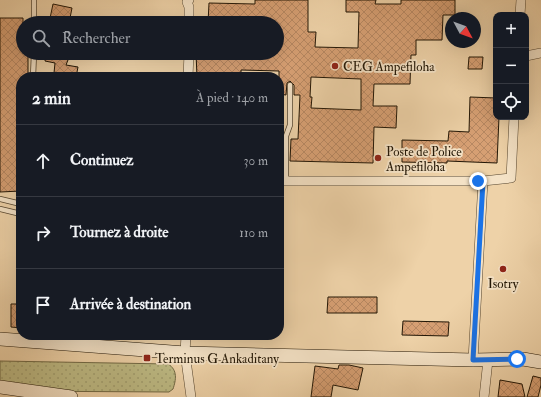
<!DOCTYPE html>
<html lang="fr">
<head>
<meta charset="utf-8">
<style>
	:root { --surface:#171b24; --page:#20242c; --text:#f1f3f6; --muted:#9ea1a6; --line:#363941 }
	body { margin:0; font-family:"IM FELL Double Pica",serif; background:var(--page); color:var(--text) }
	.controls { position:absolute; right:12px; top:12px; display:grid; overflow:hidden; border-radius:8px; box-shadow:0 4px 16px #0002 }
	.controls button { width:36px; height:36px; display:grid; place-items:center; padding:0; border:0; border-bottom:1px solid var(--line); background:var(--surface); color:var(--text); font:20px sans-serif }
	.compass { position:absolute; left:445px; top:12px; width:36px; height:36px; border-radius:50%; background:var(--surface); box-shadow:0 4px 16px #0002; rotate:131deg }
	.stop { position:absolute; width:12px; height:12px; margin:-9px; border:3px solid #1a73e8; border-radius:50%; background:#fff }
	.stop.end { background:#1a73e8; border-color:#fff; box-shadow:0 1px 4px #0008 }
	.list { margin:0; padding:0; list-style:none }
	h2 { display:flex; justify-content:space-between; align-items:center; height:52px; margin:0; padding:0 16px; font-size:17px }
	h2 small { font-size:13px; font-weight:400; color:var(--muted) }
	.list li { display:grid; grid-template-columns:26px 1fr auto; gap:12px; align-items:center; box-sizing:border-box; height:72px; padding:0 16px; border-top:1px solid var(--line) }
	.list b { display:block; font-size:15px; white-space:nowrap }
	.list em { font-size:13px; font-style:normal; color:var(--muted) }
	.icon { flex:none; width:22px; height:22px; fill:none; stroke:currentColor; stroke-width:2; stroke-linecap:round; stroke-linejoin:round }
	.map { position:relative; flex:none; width:541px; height:397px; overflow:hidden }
	.search { position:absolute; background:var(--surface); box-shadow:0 4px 16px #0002; left:16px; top:16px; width:268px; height:44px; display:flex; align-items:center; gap:10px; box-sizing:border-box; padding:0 14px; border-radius:22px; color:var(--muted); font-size:15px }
	.panel { position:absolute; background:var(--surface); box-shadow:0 4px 16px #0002; left:16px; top:72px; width:268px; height:268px; border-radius:16px }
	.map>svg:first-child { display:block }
	.green { fill:url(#green-dots); stroke:#706844 }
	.building { fill:url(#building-cross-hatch); stroke:#221605; fill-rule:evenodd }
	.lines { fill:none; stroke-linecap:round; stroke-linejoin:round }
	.lane-casing { stroke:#55452e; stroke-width:6 }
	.street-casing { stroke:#55452e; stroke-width:10 }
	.secondary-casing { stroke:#221605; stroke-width:14 }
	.lane { stroke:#f4e2c6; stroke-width:4.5 }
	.street { stroke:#f4e2c6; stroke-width:9 }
	.secondary { stroke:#f4e2c6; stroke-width:13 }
	.route { stroke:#1a73e8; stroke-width:5 }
	.poi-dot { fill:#8f2418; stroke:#f4e2c6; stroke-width:1.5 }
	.labels { text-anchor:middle; stroke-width:3.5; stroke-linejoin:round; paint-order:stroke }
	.poi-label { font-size:13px; fill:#221605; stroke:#f4e2c6; text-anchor:start }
</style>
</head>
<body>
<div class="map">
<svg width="541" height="397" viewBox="0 0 541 397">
	<defs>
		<pattern id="green-dots" width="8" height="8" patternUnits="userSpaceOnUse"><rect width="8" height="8" fill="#bdba84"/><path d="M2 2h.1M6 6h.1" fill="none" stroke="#a29f70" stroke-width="1.8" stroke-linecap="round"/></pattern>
		<pattern id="building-cross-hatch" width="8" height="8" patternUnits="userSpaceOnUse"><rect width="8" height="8" fill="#d69f73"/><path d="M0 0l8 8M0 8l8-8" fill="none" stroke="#b78862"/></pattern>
	</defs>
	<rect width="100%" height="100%" fill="#eed2a8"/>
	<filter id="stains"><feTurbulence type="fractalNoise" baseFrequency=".005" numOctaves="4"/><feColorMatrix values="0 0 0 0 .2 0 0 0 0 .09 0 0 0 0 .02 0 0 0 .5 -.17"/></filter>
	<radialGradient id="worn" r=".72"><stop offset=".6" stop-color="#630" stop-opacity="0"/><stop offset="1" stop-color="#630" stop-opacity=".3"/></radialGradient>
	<!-- green -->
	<path class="green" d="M 0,361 L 168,364 C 178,370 176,380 173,389 L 169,392 L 0,391 Z"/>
	<!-- building -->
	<path class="building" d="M 255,0 L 308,0 L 308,32 L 316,32 L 315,47 L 358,48 L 359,12 L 346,12 L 346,0 L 376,0 L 375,4 L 401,4 L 401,0 L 455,0 L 455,15 L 443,15 L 442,40 L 416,40 L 416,55 L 411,55 L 410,84 L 374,84 L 373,106 L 397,106 L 396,128 L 374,127 L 373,163 L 290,161 L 291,139 L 298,139 L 300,95 L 294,95 L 294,85 L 290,81 L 287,83 L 286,95 L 279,94 L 279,71 L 241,70 L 241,77 L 197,77 L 196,53 L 277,53 L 277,23 L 208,23 L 209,3 L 255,4 ZM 311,77 L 361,79 L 361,110 L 311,108 L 312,97 L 310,97 Z
		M 53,4 L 72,8 L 69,23 L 49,23 Z
		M 0,18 L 23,18 L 23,53 L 28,53 L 28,77 L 21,77 L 21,191 L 0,192 Z
		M 46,53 L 66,53 L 65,58 L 68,60 L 66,65 L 78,67 L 76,77 L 56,77 L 57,73 L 54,73 L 55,63 L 45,61 Z
		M 469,57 L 483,57 L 482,69 L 468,69 Z
		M 470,97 L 496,98 L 496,117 L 499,117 L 497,163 L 447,161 L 447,163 L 402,162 L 402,140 L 448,141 L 449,131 L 469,132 Z
		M 328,297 L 377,297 L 377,313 L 327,313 Z
		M 11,304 L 21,304 L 21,328 L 11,327 Z
		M 403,321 L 449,322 L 448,336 L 402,335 Z
		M 339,365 L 349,365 L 363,368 L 358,390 L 333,385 L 331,397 L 311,397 L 315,366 L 338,369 Z
		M 533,376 L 541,378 L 541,385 L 538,397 L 527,397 Z
		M 500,380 L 522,384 L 525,397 L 498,397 Z"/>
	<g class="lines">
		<defs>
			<path id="lane" d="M 34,23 L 34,0
				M 33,77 L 34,53
				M 286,180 L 286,136 L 290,125 L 290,85
				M 0,199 L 21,204
				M 0,209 L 21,214"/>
			<path id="street" d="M 189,0 L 187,2 L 189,7 L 189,23
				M 520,15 L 521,0
				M 526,56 L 541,53
				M 188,77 L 189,53
				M 279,181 L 483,181 L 511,178 L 514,117
				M 186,335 L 185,353 L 191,397
				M 473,360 L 483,181
				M 484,397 L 488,360"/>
			<path id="secondary" d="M 0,339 L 185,353 L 473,360 L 523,359 L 541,362
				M 0,387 L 71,397"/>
		</defs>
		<!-- lane casing -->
		<use href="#lane" class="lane-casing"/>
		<!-- street casing -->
		<use href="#street" class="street-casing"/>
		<!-- secondary casing -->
		<use href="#secondary" class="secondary-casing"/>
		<!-- lane -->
		<use href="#lane" class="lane"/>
		<!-- street -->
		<use href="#street" class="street"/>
		<!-- secondary -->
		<use href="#secondary" class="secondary"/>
	</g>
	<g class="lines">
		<!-- route -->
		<path class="route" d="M 478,181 L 483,181 L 473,360 L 517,359"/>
	</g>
	<!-- markers -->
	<g class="poi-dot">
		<circle cx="335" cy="66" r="4"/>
		<circle cx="378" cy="158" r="4"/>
		<circle cx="503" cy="269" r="4"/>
		<rect x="143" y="354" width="8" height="8" rx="2"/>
	</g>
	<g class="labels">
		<!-- poi labels -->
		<g class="poi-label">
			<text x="343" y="71">CEG Ampefiloha</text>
			<text x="386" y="156">Poste de Police<tspan x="386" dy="15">Ampefiloha</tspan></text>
			<text x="503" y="288" text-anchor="middle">Isotry</text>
			<text x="155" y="363">Terminus G Ankaditany</text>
		</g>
	</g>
	<rect width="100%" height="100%" filter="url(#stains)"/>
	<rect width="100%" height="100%" fill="url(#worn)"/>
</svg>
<div class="controls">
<button>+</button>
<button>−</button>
<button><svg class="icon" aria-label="locate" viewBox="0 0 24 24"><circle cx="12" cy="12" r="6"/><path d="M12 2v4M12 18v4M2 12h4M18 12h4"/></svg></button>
</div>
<svg class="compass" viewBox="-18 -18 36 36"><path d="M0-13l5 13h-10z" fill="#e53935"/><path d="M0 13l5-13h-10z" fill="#9ea1a6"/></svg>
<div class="stop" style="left:517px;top:359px"></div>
<div class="stop end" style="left:478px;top:181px"></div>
<div class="search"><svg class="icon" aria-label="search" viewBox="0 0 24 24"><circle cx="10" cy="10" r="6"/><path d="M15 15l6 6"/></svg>Rechercher</div>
<section class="panel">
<h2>2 min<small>À pied · 140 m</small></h2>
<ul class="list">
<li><svg class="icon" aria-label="ahead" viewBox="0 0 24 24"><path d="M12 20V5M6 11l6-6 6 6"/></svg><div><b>Continuez</b></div><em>30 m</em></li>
<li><svg class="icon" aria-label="right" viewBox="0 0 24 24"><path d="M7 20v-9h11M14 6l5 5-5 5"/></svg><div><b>Tournez à droite</b></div><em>110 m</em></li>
<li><svg class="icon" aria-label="arrive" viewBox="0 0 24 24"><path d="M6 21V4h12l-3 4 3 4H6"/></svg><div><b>Arrivée à destination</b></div></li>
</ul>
</section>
</div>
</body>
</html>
